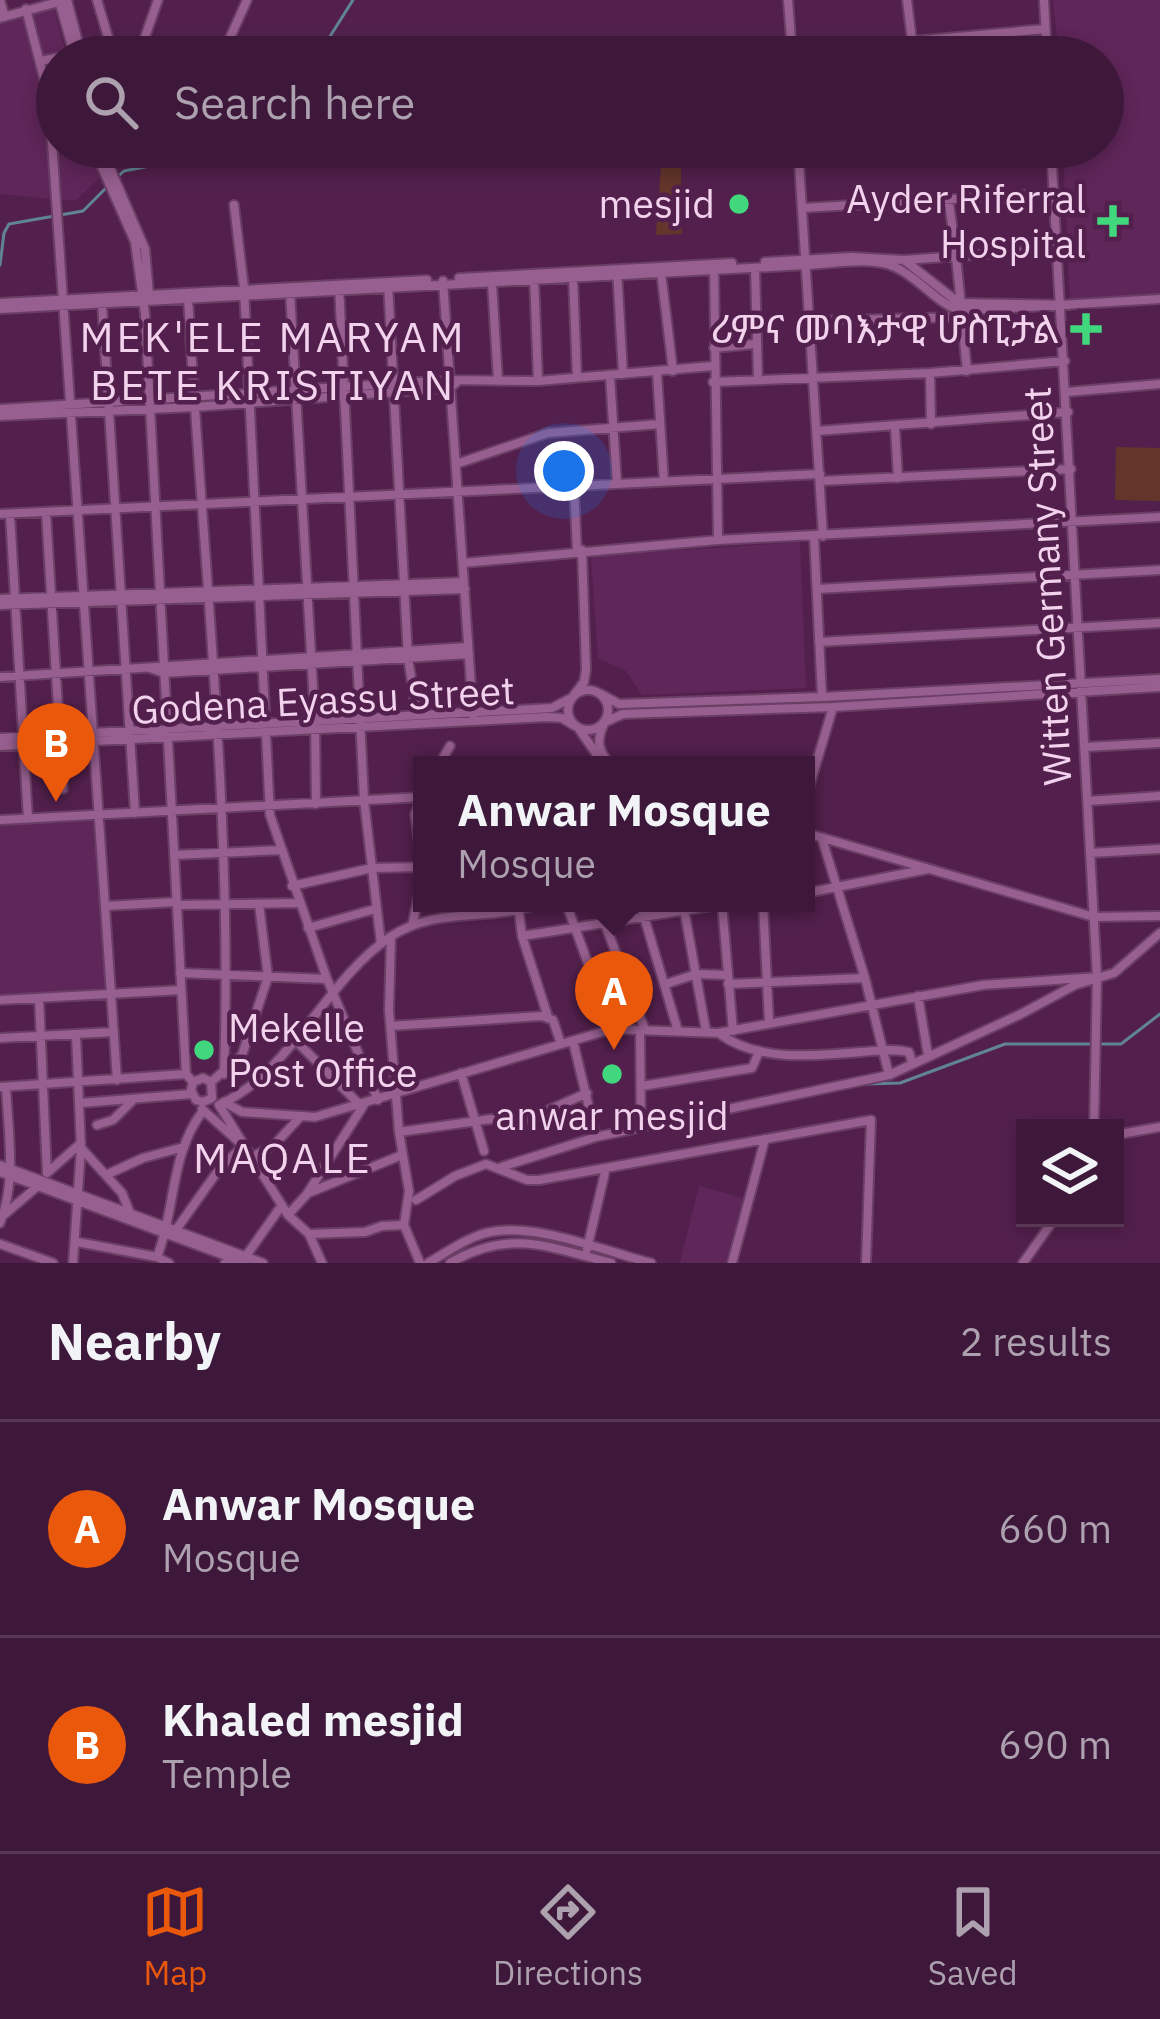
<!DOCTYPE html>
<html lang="en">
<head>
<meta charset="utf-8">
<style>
	:root { --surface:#3e183a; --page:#452142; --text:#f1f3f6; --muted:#ada0af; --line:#573754; --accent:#ea580c }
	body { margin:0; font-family:"IBM Plex Sans","Noto Sans Ethiopic",sans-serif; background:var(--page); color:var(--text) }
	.controls { position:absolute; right:36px; bottom:36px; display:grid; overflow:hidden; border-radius:0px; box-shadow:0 6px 18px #0003 }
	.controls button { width:108px; height:108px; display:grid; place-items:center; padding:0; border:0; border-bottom:3px solid var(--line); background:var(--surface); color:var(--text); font:60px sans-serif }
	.you { position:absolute; left:564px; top:471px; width:42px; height:42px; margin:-30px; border:9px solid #fff; border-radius:50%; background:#1a73e8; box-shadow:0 0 0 18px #1a73e833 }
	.badge { display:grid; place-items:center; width:78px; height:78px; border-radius:50%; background:var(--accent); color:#fff; font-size:39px; font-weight:700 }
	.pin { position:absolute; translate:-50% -99px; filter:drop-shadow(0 3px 6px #0008) }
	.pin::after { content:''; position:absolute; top:63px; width:42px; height:36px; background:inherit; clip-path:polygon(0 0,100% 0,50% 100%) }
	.popup { position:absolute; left:413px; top:756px; width:402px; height:156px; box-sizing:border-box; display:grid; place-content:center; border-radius:0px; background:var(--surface); filter:drop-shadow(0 3px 9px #0005); font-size:39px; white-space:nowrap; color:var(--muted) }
	.popup b { font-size:45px; color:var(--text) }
	.popup::after { content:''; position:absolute; left:50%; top:100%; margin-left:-24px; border:24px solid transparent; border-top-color:var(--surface) }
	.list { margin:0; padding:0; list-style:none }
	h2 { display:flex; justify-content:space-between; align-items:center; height:156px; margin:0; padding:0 48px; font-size:51px }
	h2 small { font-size:39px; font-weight:400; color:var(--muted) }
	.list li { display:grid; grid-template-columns:78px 1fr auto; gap:36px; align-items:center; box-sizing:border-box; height:216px; padding:0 48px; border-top:3px solid var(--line) }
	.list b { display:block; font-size:45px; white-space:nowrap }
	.list p { margin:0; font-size:39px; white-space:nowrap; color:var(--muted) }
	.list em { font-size:39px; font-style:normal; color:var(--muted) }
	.icon { flex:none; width:66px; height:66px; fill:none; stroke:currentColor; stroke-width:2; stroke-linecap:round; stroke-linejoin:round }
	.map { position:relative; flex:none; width:1160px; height:1263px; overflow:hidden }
	.search { position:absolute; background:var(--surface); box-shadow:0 6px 18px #0003; left:36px; right:36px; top:36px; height:132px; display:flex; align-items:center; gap:30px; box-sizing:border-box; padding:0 42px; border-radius:66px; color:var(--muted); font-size:45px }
	.sheet { height:588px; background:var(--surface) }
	nav { display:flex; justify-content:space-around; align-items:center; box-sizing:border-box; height:168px; border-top:3px solid var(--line); background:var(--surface); font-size:33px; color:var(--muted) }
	nav a { display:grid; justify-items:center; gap:6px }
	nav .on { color:var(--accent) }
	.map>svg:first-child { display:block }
	.built { fill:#5f2659 }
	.green { fill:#64352b }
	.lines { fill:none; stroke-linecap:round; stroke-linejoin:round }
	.stream { stroke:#608494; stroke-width:3 }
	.minor-casing { stroke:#6b3e66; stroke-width:12 }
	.minor { stroke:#975f8f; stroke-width:8 }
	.poi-dot { fill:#41d77c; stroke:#53204d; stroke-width:4.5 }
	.labels { text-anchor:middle; stroke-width:9; stroke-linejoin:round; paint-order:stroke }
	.poi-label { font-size:39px; fill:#f2d2ec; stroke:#53204d; text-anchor:end }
	.street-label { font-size:39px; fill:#f2d2ec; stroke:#53204d }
	.neighbourhood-label { font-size:42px; letter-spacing:3px; fill:#f2d2ec; stroke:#53204d }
</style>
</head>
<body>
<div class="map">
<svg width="1160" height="1263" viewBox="0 0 1160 1263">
	<rect width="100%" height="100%" fill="#53204d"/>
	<!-- built -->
	<path class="built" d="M 1053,0 L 1160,0 L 1160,295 L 1070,300 L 1063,147 L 1103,147 L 1103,57 L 1066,57 L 1057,37 Z
		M 54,9 L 67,57 L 57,57 L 57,147 L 91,147 L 102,176 L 75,201 L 0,194 L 0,23 Z
		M 800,542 L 806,688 L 642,695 L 626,671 L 598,658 L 591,556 Z
		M 97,818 L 108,993 L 0,998 L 0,823 Z
		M 699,1186 L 746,1199 L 729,1263 L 680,1263 Z"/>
	<!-- green -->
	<path class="green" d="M 681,166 L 682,234 L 656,235 L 661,167 Z
		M 1116,447 L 1160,448 L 1160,501 L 1115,500 Z"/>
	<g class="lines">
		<!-- stream -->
		<path class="stream" d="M 317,57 L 353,0
			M 115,179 L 124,171 L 165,163 L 203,147
			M 0,265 L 4,233 L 9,224 L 83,211 L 108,186
			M 865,1084 L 900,1083 L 1005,1044 L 1121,1044 L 1160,1014"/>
		<defs>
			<path id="minor" d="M 0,0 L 5,17
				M 67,0 L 82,57
				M 97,0 L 114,57
				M 788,0 L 792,52
				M 907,0 L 914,57
				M 1044,0 L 1047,57
				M 59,1 L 75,57
				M 26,9 L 49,98 L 117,1080
				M 0,18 L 66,0
				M 229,40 L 247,0
				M 792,52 L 1045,29
				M 138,57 L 158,0
				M 40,61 L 57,58
				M 93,147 L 135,242 L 145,314 L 186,1074 L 193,1082 L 203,1078 L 211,1082 L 212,1098 L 203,1102 L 196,1100 L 191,1090 L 193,1082
				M 101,147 L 145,249 L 149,295
				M 798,147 L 823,536
				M 1051,147 L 1097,977 L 1094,1128
				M 799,158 L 922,147
				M 948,198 C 958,256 961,313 967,371
				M 234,205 L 244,288 L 270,815 L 327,979 L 378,1100
				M 802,208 L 1054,193
				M 904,260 L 1058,249
				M 765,262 L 851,257 L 904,260 L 959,303 L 1070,305
				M 714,266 L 718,540
				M 755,268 L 758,380
				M 617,270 L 623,374
				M 661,272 L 673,371
				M 534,275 L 538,380
				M 573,277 L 577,377
				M 459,278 L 732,263
				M 443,281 L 473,715
				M 492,282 L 498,381
				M 388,283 L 408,658 L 417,715
				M 339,286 L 364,800 L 381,944
				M 290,292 L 315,722 L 316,804
				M 188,296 C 202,556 233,813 224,1074
				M 0,303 L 427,280
				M 102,303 L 135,813
				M 0,309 L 806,265 C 831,264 872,256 895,267 C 919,278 934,301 960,311 L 1160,299
				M 809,321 L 961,317
				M 714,348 L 755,344
				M 657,373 L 664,482
				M 930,373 L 931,424
				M 610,376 L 617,484
				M 713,382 L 930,373 L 1065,361
				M 1067,392 L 1160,384
				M 0,409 L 450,380 L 538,381 L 713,366
				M 0,416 L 194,407 L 450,388 L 456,383
				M 895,428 L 898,478
				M 817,431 L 1068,412
				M 456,464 L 548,433 L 660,424
				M 820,481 L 1071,469
				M 574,486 L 577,551
				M 46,512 L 63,789
				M 0,514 L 820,474
				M 10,514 L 28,819
				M 814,536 L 822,697
				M 463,563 L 718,540 L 1160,517
				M 817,589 L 1160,570
				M 0,599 L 464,582
				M 0,605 L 465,589
				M 819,642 L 1160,623
				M 0,677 L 468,647 L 469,654 L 164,673 L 150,668
				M568 710a20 20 0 1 1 40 0a20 20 0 1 1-40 0Z
				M 601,694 L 619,704 L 822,697 L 1160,679
				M 574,695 L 584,682 L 586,670 L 582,550
				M 579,729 L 604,765
				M 0,738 L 552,708 L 571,698
				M 0,746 L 548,717 L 562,718 L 575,726
				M 1085,747 L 1160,743
				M 439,765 L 450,746
				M 612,765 C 597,752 596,739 605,722 L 623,714 L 833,707 L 1160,687
				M 422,797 L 415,814 L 422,865
				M 806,798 L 833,707
				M 1088,801 L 1160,796
				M 0,820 L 422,797
				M 806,833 L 1094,917 L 1160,916
				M 822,839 L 865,978 L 889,1075
				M 1090,853 L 1160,849
				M 174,855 L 281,850
				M 292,886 L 372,868 L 422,867
				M 806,893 L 928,869
				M 566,903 L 612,1029
				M 597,903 L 645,1030
				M 640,903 L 678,1031
				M 683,903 L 706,1031
				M 763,903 L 769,1021
				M 722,904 L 733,1031
				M 177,905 L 299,903
				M 106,906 L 176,902
				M 519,912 L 522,936 L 548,1017
				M 413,922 L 422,880
				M 308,928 L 375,909
				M 522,936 L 731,903
				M 391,938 L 389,1010 L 399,1132 L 409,1191 L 404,1225 L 420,1263
				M 180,973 L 327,979
				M 666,984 L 696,974 L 727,975
				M 728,984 L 865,978
				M 918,996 L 928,1055
				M 39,998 L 47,1173
				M 0,1000 L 181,990
				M 606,1009 L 634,999
				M 391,1026 L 542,1016 L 553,1020 L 561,1044
				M 640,1030 L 641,1128
				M 720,1034 C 757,1062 816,1056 861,1052 C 877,1051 893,1048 909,1052 L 912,1062
				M 0,1038 L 114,1032
				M 294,1039 L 360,1105
				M 573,1041 L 596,1137
				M 461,1073 L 484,1151
				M 211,1082 L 242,1055 L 268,977 L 259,904
				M 642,1086 L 752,1068 L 759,1052
				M 0,1087 L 186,1074
				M 224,1102 L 242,1112 L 315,1117 L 612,1029 L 718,1033 L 983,985 L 1097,977
				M 81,1103 L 191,1094
				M 219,1105 C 292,1072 324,982 390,937 C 437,905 491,923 541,903
				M 219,1105 L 288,1215 L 309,1234 L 322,1263
				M 202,1109 L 240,1143
				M 97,1125 L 113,1120 L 132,1101
				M 399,1132 L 491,1119 L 524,1121 L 587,1093
				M 1115,1135 L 1160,1127
				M 82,1149 L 122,1193 L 130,1213
				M 251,1158 L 275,1144 L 300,1117
				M 0,1165 L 263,1263
				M 501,1167 L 596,1137 L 889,1075 L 1021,1014 L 1075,985 L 1114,973 L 1160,933
				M 0,1172 L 245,1263
				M 47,1173 L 81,1143
				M 108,1174 L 143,1158 L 184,1147
				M 308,1193 L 402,1155
				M 416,1200 L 455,1176 L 486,1164 L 527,1180 L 539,1180 L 871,1120 L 866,1263
				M 5,1214 L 39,1185
				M 288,1215 L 307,1194 L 365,1103
				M 0,1223 C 17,1180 8,1132 6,1087
				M 173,1234 L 220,1168 L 243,1146
				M 309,1234 L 365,1232 L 382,1226 L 404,1225
				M 77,1242 L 157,1257 L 169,1263
				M 0,1244 L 53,1263
				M 587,1249 L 606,1168
				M 157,1257 C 176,1209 170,1153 203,1111
				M 73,1263 L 81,1148 L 76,1035
				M 225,1263 L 246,1256 L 282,1205
				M 428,1263 C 447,1252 465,1239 486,1233 C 533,1221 604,1251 651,1263
				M 450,1263 C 510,1228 548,1247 611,1263
				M 732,1263 L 765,1139
				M 1023,1263 L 1055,1218"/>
		</defs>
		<!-- minor casing -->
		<use href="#minor" class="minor-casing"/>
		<!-- minor -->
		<use href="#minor" class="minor"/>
	</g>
	<!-- markers -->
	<g class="poi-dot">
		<circle cx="739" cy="204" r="12"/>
		<path d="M1107 203h12v12h12v12h-12v12h-12v-12h-12v-12h12z"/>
		<path d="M1080 311h12v12h12v12h-12v12h-12v-12h-12v-12h12z"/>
		<circle cx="204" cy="1050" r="12"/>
		<circle cx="612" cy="1074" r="12"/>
	</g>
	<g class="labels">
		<!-- poi labels -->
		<g class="poi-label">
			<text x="1086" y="213">Ayder Riferral<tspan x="1086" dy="45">Hospital</tspan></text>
			<text x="715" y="218">mesjid</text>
			<text x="1059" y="343">ሪምና መባእታዊ ሆስፒታል</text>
			<text x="228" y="1042" text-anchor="start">Mekelle<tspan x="228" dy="45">Post Office</tspan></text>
			<text x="612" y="1130" text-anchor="middle">anwar mesjid</text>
		</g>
		<!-- street labels -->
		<g class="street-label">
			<text transform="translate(1047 586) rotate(-93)" y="14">Witten Germany Street</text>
			<text transform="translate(323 700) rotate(-3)" y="14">Godena Eyassu Street</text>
		</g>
		<!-- neighbourhood labels -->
		<g class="neighbourhood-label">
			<text x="273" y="352">MEK'ELE MARYAM<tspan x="273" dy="48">BETE KRISTIYAN</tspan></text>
			<text x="283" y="1173">MAQALE</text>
		</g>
	</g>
</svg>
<div class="controls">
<button><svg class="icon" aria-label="layers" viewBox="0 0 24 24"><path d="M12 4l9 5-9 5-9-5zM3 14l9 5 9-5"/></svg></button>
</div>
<div class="you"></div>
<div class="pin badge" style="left:614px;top:1050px">A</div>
<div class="popup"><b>Anwar Mosque</b>Mosque</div>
<div class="pin badge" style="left:56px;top:802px">B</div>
<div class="search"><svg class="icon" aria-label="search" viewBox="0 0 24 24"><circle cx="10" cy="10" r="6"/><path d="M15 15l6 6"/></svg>Search here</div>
</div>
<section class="sheet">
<h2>Nearby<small>2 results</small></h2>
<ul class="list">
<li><span class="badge">A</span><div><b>Anwar Mosque</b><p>Mosque</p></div><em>660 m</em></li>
<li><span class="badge">B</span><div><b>Khaled mesjid</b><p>Temple</p></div><em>690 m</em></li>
</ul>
</section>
<nav>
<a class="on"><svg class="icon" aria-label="map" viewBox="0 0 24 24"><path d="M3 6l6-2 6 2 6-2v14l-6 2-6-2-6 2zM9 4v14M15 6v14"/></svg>Map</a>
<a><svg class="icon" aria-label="directions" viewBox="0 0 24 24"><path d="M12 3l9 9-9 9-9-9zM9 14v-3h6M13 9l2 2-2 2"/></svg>Directions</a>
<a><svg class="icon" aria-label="saved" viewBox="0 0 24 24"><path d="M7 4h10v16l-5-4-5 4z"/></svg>Saved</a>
</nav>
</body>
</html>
